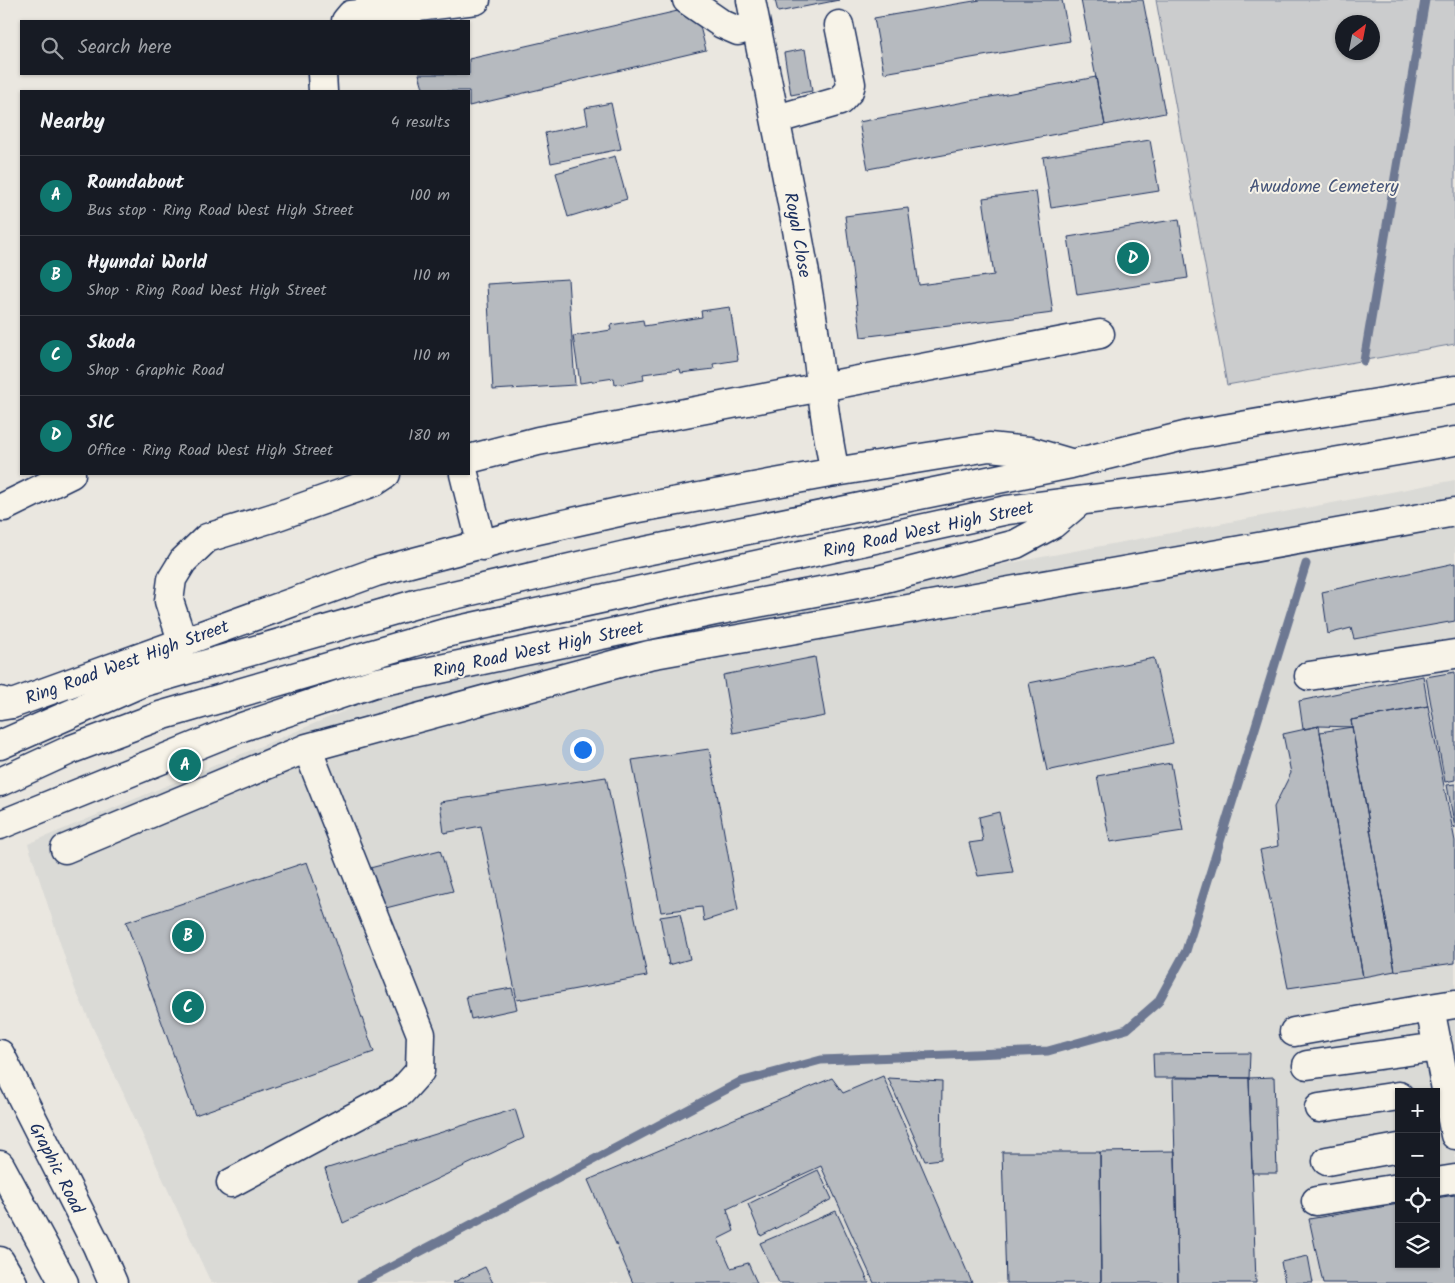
<!DOCTYPE html>
<html lang="en">
<head>
<meta charset="utf-8">
<style>
	:root { --surface:#171b24; --page:#242831; --text:#f1f3f6; --muted:#9ea1a6; --line:#363941; --accent:#0f766e }
	body { margin:0; font-family:Kalam,sans-serif; background:var(--page); color:var(--text) }
	.controls { position:absolute; right:15px; bottom:15px; display:grid; overflow:hidden; border-radius:0px; box-shadow:0 1px 4px #0004 }
	.controls button { width:45px; height:45px; display:grid; place-items:center; padding:0; border:0; border-bottom:1px solid var(--line); background:var(--surface); color:var(--text); font:25px sans-serif }
	.compass { position:absolute; left:1335px; top:15px; width:45px; height:45px; border-radius:50%; background:var(--surface); box-shadow:0 1px 4px #0004; rotate:32deg }
	.you { position:absolute; left:582px; top:749px; width:18px; height:18px; margin:-12px; border:4px solid #fff; border-radius:50%; background:#1a73e8; box-shadow:0 0 0 8px #1a73e833 }
	.badge { display:grid; place-items:center; width:32px; height:32px; border-radius:50%; background:var(--accent); color:#fff; font-size:16px; font-weight:700 }
	.pin { position:absolute; translate:-50% -50%; border:2px solid #fff; box-shadow:0 1px 5px #0006 }
	.list { margin:0; padding:0; list-style:none }
	h2 { display:flex; justify-content:space-between; align-items:center; height:65px; margin:0; padding:0 20px; font-size:21px }
	h2 small { font-size:16px; font-weight:400; color:var(--muted) }
	.list li { display:grid; grid-template-columns:32px 1fr auto; gap:15px; align-items:center; box-sizing:border-box; height:80px; padding:0 20px; border-top:1px solid var(--line) }
	.list b { display:block; font-size:19px; white-space:nowrap }
	.list p { margin:0; font-size:16px; white-space:nowrap; color:var(--muted) }
	.list em { font-size:16px; font-style:normal; color:var(--muted) }
	.icon { flex:none; width:28px; height:28px; fill:none; stroke:currentColor; stroke-width:2; stroke-linecap:round; stroke-linejoin:round }
	.map { position:relative; flex:none; width:1455px; height:1283px; overflow:hidden }
	.search { position:absolute; background:var(--surface); box-shadow:0 1px 4px #0004; left:20px; top:20px; width:450px; height:55px; display:flex; align-items:center; gap:12px; box-sizing:border-box; padding:0 18px; border-radius:0px; color:var(--muted); font-size:19px }
	.panel { position:absolute; background:var(--surface); box-shadow:0 1px 4px #0004; left:20px; top:90px; width:450px; height:385px; border-radius:0px }
	.map>svg:first-child { display:block }
	.built { fill:#dadad6; fill-rule:evenodd }
	.green { fill:#cbcccd; stroke:#737e96; fill-rule:evenodd }
	.lines { fill:none; stroke-linecap:round; stroke-linejoin:round }
	.stream { stroke:#6d7892; stroke-width:9 }
	.building { fill:#b6babf; stroke:#1b2f5e }
	.minor-casing { stroke:#1b2f5e; stroke-width:31 }
	.major-casing { stroke:#1b2f5e; stroke-width:31 }
	.highway-casing { stroke:#1b2f5e; stroke-width:31 }
	.minor { stroke:#f7f3e8; stroke-width:28 }
	.major { stroke:#f7f3e8; stroke-width:28 }
	.highway { stroke:#f7f3e8; stroke-width:28 }
	.labels { text-anchor:middle; stroke-width:4; stroke-linejoin:round; paint-order:stroke }
	.park-label { font-size:18px; fill:#47567a; stroke:#f7f3e8 }
	.street-label { font-size:18px; fill:#1b2f5e; stroke:#f7f3e8 }
</style>
</head>
<body>
<div class="map">
<svg width="1455" height="1283" viewBox="0 0 1455 1283">
	<rect width="100%" height="100%" fill="#eae7e0"/>
	<filter id="ink" filterUnits="userSpaceOnUse"><feTurbulence type="fractalNoise" baseFrequency=".02" numOctaves="2"/><feDisplacementMap in="SourceGraphic" scale="10" xChannelSelector="R" yChannelSelector="G"/><feConvolveMatrix kernelMatrix="1 2 1 2 8 2 1 2 1" color-interpolation-filters="sRGB"/></filter>
	<g filter="url(#ink)">
		<!-- built -->
		<path class="built" d="M 1455,480 L 1455,1283 L 211,1283 L 75,989 L 28,844 L 375,698 L 716,618 ZM 1399,1092 L 1436,1092 L 1436,1264 L 1399,1264 Z"/>
		<!-- green -->
		<path class="green" d="M 1156,0 L 1455,0 L 1455,344 L 1227,385 ZM 1342,22 L 1372,22 L 1372,52 L 1342,52 Z"/>
		<g class="lines">
			<!-- stream -->
			<path class="stream" d="M 1364,361 L 1425,0
				M 361,1283 L 740,1082 L 821,1060 L 1048,1051 L 1127,1029 L 1158,1002 L 1186,951 L 1306,564"/>
		</g>
		<!-- building -->
		<path class="building" d="M 775,0 L 839,0 L 778,12 Z
			M 980,0 L 1062,0 L 1070,41 L 884,73 L 874,18 Z
			M 1081,0 L 1143,0 L 1165,113 L 1105,125 Z
			M 695,7 L 706,50 L 469,106 L 469,91 L 424,91 L 419,74 L 469,74 L 469,59 Z
			M 805,49 L 812,91 L 791,95 L 784,53 Z
			M 1096,77 L 1105,125 L 868,169 L 859,122 Z
			M 611,103 L 621,149 L 551,163 L 545,133 L 588,124 L 585,108 Z
			M 1150,140 L 1159,191 L 1051,208 L 1043,157 Z
			M 615,156 L 627,199 L 568,217 L 556,173 Z
			M 1036,191 L 1053,313 L 861,337 L 845,216 L 908,208 L 919,285 L 994,275 L 983,198 Z
			M 1179,219 L 1188,278 L 1077,295 L 1068,237 Z
			M 568,279 L 575,385 L 493,390 L 487,284 Z
			M 730,307 L 738,360 L 713,364 L 714,369 L 681,373 L 680,369 L 643,374 L 644,380 L 615,385 L 614,378 L 580,383 L 573,336 L 611,330 L 610,325 L 643,320 L 644,326 L 702,317 L 701,311 Z
			M 1455,563 L 1455,621 L 1354,639 L 1351,628 L 1328,634 L 1322,592 Z
			M 815,657 L 825,716 L 733,733 L 723,675 Z
			M 1154,658 L 1173,743 L 1047,771 L 1029,683 Z
			M 1455,672 L 1455,780 L 1445,782 L 1426,677 Z
			M 1423,676 L 1428,706 L 1351,720 L 1352,727 L 1319,726 L 1303,729 L 1299,701 Z
			M 1428,706 L 1455,841 L 1455,963 L 1395,971 L 1351,720 Z
			M 1319,726 L 1363,977 L 1288,988 L 1260,850 L 1278,846 L 1274,807 L 1291,773 L 1283,734 Z
			M 1352,727 L 1395,971 L 1363,977 L 1320,732 Z
			M 709,749 L 738,910 L 704,921 L 702,907 L 661,912 L 632,760 Z
			M 1171,763 L 1183,831 L 1110,842 L 1097,776 Z
			M 606,777 L 647,976 L 517,1000 L 481,826 L 444,833 L 440,802 Z
			M 1455,784 L 1455,828 L 1447,785 Z
			M 999,812 L 1013,872 L 978,876 L 969,843 L 983,841 L 979,817 Z
			M 440,850 L 453,891 L 382,909 L 370,868 Z
			M 307,862 L 374,1052 L 195,1115 L 126,922 Z
			M 680,914 L 690,959 L 669,965 L 660,917 Z
			M 512,988 L 517,1009 L 471,1019 L 466,996 Z
			M 1250,1053 L 1249,1078 L 1154,1078 L 1153,1054 Z
			M 883,1076 L 972,1283 L 874,1283 L 821,1166 L 727,1209 L 734,1231 L 718,1239 L 731,1268 L 748,1263 L 757,1283 L 633,1283 L 588,1180 L 832,1078 L 843,1093 Z
			M 1173,1077 L 1249,1078 L 1256,1283 L 1178,1283 Z
			M 1274,1077 L 1277,1173 L 1252,1173 L 1249,1078 Z
			M 888,1078 L 942,1081 L 941,1159 L 925,1161 Z
			M 515,1109 L 524,1138 L 343,1223 L 325,1169 Z
			M 1175,1151 L 1178,1283 L 1101,1283 L 1100,1152 Z
			M 1002,1152 L 1100,1152 L 1101,1283 L 1006,1283 Z
			M 818,1170 L 832,1199 L 761,1236 L 748,1204 Z
			M 1455,1195 L 1455,1283 L 1323,1283 L 1309,1219 L 1399,1204 L 1399,1264 L 1436,1264 L 1436,1198 Z
			M 836,1211 L 869,1283 L 779,1283 L 760,1243 Z
			M 1308,1256 L 1313,1283 L 1285,1283 L 1281,1262 Z
			M 485,1267 L 493,1283 L 452,1283 Z"/>
		<g class="lines">
			<defs>
				<path id="minor" d="M 687,0 L 722,24 L 738,31 L 756,25
					M 751,0 C 771,103 795,206 811,310 C 820,364 823,419 835,472
					M 346,21 L 351,15 L 476,0
					M 322,74 L 323,91
					M 777,119 L 840,101 L 849,91 L 851,84 L 839,25
					M 469,459 L 538,441 L 1100,334
					M 464,474 L 482,546
					M 4,507 L 71,474
					M 182,640 L 169,601 L 172,579 L 183,561 L 207,538 L 272,518 L 374,482 L 386,474
					M 1309,676 L 1455,654
					M 65,849 L 307,748 L 649,655 L 1455,512
					M 1430,1008 L 1455,1004
					M 1294,1032 L 1430,1008 L 1455,1135
					M 1307,1065 L 1438,1047
					M 1319,1108 L 1399,1096
					M 1327,1161 L 1399,1148
					M 1436,1182 L 1455,1179
					M 231,1183 L 401,1092 L 420,1071 L 421,1034 L 307,748
					M 1316,1201 L 1399,1188"/>
				<path id="major" d="M 0,706 L 12,704 L 376,572 L 524,533 L 623,511 L 835,472 L 989,447 L 1029,451 L 1070,463
					M 0,745 L 141,683 L 419,603 L 626,555 L 1071,464 L 1188,435 L 1455,390
					M 0,782 L 72,749 L 160,716 L 445,633 L 1007,510 L 1195,486 L 1455,441
					M 0,825 L 242,727 L 374,683 L 715,611 L 878,580 L 1016,544 L 1053,524 L 1080,501
					M 0,1054 L 97,1246 L 113,1283
					M 0,1165 L 64,1283
					M 0,1261 L 13,1283"/>
				<path id="highway" d="M 0,701 L 12,704"/>
			</defs>
			<!-- minor casing -->
			<use href="#minor" class="minor-casing"/>
			<!-- major casing -->
			<use href="#major" class="major-casing"/>
			<!-- highway casing -->
			<use href="#highway" class="highway-casing"/>
			<!-- minor -->
			<use href="#minor" class="minor"/>
			<!-- major -->
			<use href="#major" class="major"/>
			<!-- highway -->
			<use href="#highway" class="highway"/>
		</g>
	</g>
	<g class="labels">
		<!-- park labels -->
		<g class="park-label">
			<text x="1324" y="192">Awudome Cemetery</text>
		</g>
		<!-- street labels -->
		<g class="street-label">
			<text transform="translate(798 235) rotate(80)" y="6">Royal Close</text>
			<text transform="translate(928 529) rotate(-12)" y="6">Ring Road West High Street</text>
			<text transform="translate(538 649) rotate(-12)" y="6">Ring Road West High Street</text>
			<text transform="translate(127 662) rotate(-20)" y="6">Ring Road West High Street</text>
			<text transform="translate(57 1168) rotate(63)" y="6">Graphic Road</text>
		</g>
	</g>
</svg>
<div class="controls">
<button>+</button>
<button>−</button>
<button><svg class="icon" aria-label="locate" viewBox="0 0 24 24"><circle cx="12" cy="12" r="6"/><path d="M12 2v4M12 18v4M2 12h4M18 12h4"/></svg></button>
<button><svg class="icon" aria-label="layers" viewBox="0 0 24 24"><path d="M12 4l9 5-9 5-9-5zM3 14l9 5 9-5"/></svg></button>
</div>
<svg class="compass" viewBox="-18 -18 36 36"><path d="M0-13l5 13h-10z" fill="#e53935"/><path d="M0 13l5-13h-10z" fill="#9ea1a6"/></svg>
<div class="you"></div>
<div class="pin badge" style="left:185px;top:765px">A</div>
<div class="pin badge" style="left:188px;top:936px">B</div>
<div class="pin badge" style="left:188px;top:1007px">C</div>
<div class="pin badge" style="left:1133px;top:258px">D</div>
<div class="search"><svg class="icon" aria-label="search" viewBox="0 0 24 24"><circle cx="10" cy="10" r="6"/><path d="M15 15l6 6"/></svg>Search here</div>
<section class="panel">
<h2>Nearby<small>4 results</small></h2>
<ul class="list">
<li><span class="badge">A</span><div><b>Roundabout</b><p>Bus stop · Ring Road West High Street</p></div><em>100 m</em></li>
<li><span class="badge">B</span><div><b>Hyundai World</b><p>Shop · Ring Road West High Street</p></div><em>110 m</em></li>
<li><span class="badge">C</span><div><b>Skoda</b><p>Shop · Graphic Road</p></div><em>110 m</em></li>
<li><span class="badge">D</span><div><b>SIC</b><p>Office · Ring Road West High Street</p></div><em>180 m</em></li>
</ul>
</section>
</div>
</body>
</html>
